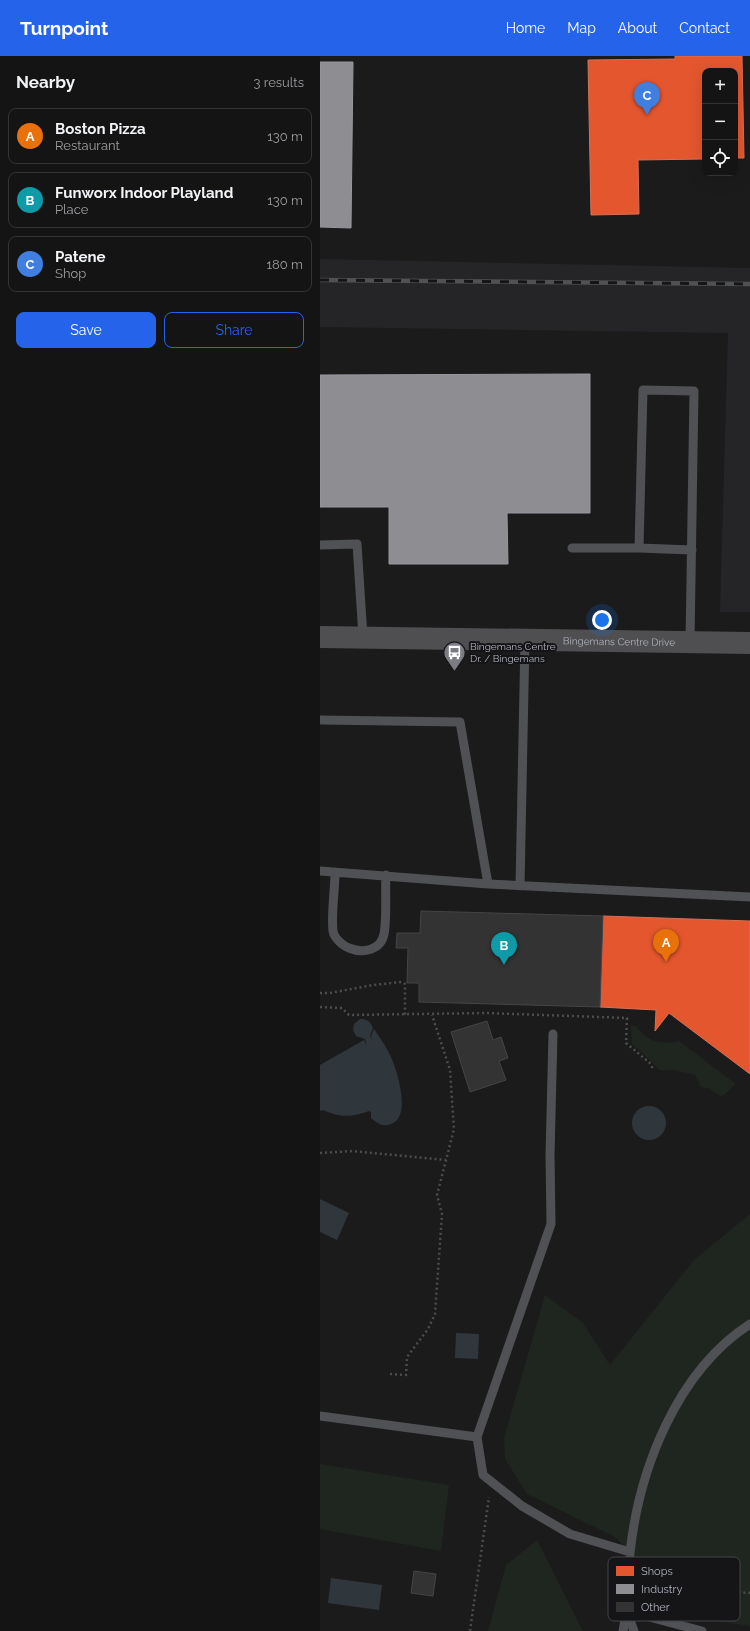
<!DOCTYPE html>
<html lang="en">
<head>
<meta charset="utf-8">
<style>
	:root { --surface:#141415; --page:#212122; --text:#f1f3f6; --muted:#9d9ea0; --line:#333334; --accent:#2563eb }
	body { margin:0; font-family:Raleway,sans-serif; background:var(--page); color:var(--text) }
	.controls { position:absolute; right:12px; top:12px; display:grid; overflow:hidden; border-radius:8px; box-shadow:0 4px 16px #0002 }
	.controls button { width:36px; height:36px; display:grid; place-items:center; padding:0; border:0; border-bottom:1px solid var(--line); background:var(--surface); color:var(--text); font:20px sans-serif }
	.you { position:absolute; left:282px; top:564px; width:14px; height:14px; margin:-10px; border:3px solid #fff; border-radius:50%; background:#1a73e8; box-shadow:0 0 0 6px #1a73e833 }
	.badge { display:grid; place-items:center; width:26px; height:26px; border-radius:50%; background:var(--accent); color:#fff; font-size:13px; font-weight:700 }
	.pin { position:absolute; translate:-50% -33px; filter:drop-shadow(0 1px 2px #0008) }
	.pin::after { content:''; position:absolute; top:21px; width:14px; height:12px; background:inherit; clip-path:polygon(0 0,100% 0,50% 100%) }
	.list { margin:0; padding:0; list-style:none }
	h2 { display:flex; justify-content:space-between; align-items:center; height:52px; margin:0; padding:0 16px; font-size:17px }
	h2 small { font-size:13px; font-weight:400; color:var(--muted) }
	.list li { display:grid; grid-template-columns:26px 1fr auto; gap:12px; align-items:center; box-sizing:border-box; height:56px; margin:0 8px 8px; padding:0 8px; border:1px solid var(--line); border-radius:8px }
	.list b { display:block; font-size:15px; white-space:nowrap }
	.list p { margin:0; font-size:13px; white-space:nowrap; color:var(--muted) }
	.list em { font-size:13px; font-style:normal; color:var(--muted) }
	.actions { display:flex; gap:8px; padding:12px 16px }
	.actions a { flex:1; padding:9px 0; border:1px solid var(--accent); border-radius:8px; text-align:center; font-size:14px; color:var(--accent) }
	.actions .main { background:var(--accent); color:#fff }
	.icon { flex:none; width:22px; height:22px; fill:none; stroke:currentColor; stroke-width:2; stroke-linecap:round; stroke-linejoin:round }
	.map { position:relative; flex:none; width:430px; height:1575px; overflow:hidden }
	header { display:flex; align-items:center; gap:24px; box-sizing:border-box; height:56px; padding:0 20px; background:var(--accent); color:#fff }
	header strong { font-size:19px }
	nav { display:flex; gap:22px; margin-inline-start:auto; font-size:14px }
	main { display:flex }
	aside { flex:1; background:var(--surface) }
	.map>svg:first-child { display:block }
	.built { fill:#252528 }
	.green { fill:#1f2620 }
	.water { fill:#2f373d }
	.shops { fill:#e4572e; stroke:#d47258 }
	.industry { fill:#8d8d92; stroke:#97989e }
	.building { fill:#333334; stroke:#444548 }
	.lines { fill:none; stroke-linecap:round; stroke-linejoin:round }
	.path { stroke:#4b4d4f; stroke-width:2.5; stroke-dasharray:2 3; stroke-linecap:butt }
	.lane { stroke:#505154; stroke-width:9 }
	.secondary { stroke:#4f4f52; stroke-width:22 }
	.rail-casing { stroke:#505153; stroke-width:4.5 }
	.rail { stroke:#151518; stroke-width:3; stroke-dasharray:9; stroke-linecap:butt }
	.labels { text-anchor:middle; stroke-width:4; stroke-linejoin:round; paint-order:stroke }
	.street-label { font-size:10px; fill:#aeb2bb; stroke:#151518 }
	.poi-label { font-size:10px; fill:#aeb2bb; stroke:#151518; text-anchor:start }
	.key { fill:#151518; stroke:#434449; stroke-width:1 }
	.key-label { font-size:11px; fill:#aeb2bb }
</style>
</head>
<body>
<header>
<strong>Turnpoint</strong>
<nav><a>Home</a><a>Map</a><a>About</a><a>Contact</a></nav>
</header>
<main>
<aside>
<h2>Nearby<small>3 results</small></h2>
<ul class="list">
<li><span class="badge" style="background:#e8710a">A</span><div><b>Boston Pizza</b><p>Restaurant</p></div><em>130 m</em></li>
<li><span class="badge" style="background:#0f9aa8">B</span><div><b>Funworx Indoor Playland</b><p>Place</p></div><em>130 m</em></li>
<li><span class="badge" style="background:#3f7fe0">C</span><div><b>Patene</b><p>Shop</p></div><em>180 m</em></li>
</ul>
<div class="actions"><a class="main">Save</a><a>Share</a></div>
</aside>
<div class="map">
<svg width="430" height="1575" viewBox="0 0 430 1575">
	<rect width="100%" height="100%" fill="#1b1b1c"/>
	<!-- built -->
	<path class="built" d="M 0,203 L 430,212 L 430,556 L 400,556 L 408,277 L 0,271 Z"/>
	<!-- green -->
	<path class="green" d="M 311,969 L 316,970 C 327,986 341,989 359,985 L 416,1028 L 404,1039 L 400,1040 L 388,1032 L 381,1031 L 375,1019 L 355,1014 L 339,1014 L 330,1004 L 312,988 Z
		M 430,1158 L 430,1570 L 392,1564 L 359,1549 L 295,1481 L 207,1438 L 185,1403 L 184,1382 L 225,1239 L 263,1267 L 290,1309 L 374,1204 Z
		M 0,1408 L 129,1429 L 121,1495 L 0,1473 Z
		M 217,1484 L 263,1575 L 168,1575 L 186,1509 Z"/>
	<!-- water -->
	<path class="water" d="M 40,963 C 47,963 50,965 53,972 L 50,980 L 54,985 L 51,980 L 54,973 C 59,981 66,990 70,999 C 77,1013 91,1059 73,1067 C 64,1072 58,1068 51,1062 L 51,1056 L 49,1055 C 33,1061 20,1062 3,1054 L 0,1055 L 0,1009 L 44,984 L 47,991 L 45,983 L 36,980 L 33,974 L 34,968 Z
		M312 1067a17 17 0 1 1 34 0a17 17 0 1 1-34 0Z
		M 0,1143 L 29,1157 L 17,1184 L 0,1176 Z
		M 136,1277 L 159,1278 L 158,1303 L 135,1302 Z
		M 11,1522 L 62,1529 L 59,1554 L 8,1547 Z"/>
	<!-- shops -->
	<path class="shops" d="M 355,0 L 422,0 L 424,102 L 415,102 L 415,15 L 385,15 L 385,103 L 318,104 L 319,158 L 271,159 L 268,4 L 355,3 Z
		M 283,860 L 430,865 L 430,1018 L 349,957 L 335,975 L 336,954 L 280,951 Z"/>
	<!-- industry -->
	<path class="industry" d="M 0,6 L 33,6 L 31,172 L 0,171 Z
		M 270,318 L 270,457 L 187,457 L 188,508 L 69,508 L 69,451 L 0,451 L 0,319 Z"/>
	<!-- building -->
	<path class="building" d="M 101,855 L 283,860 L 280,951 L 99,946 L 99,927 L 87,927 L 88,892 L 76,892 L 77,877 L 100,877 Z
		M 167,965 L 173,984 L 181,981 L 188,1002 L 179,1005 L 186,1024 L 150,1036 L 131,976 Z
		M 94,1515 L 116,1518 L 113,1540 L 91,1537 Z"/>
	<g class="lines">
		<!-- path -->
		<path class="path" d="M 0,937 L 10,937 L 53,929 L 82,926 L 85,928 L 85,959
			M 0,951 L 22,952 L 29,959 L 166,957 L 307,962 L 306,987 L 331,1008 L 333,1014
			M 0,1097 L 32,1095 L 126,1104
			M 70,1318 L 86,1319 L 87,1301 L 108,1273 L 115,1258 L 122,1158 L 117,1139 L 134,1073 L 130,1014 L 112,959
			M 327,1545 L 354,1531 L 430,1537
			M 150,1575 L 169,1441"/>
		<!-- lane -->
		<path class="lane" d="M 0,489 L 37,488 L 43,581
			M 252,492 L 319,492 L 323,334 L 374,335 L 370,586
			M 319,492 L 372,494
			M 0,664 L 140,666 L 168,828
			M 0,815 L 168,828 L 430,841
			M 15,816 C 15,833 11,859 13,875 C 14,882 23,890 29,892 C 43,898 61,894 64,878 C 67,864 65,835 66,819
			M 200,830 L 205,583
			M 233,978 L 230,1099 L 231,1168 L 157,1381 L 163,1419 L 202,1450 L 250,1478 L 310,1496
			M 0,1360 L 157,1381
			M 307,1555 L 382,1575
			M 307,1556 L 314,1575
			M 303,1575 C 308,1549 307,1523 310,1497 C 319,1413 357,1315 430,1268"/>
		<!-- secondary -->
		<path class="secondary" id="s1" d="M 0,581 L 430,587"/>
		<defs>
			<path id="rail" d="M 0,224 L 430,228"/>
		</defs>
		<!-- rail casing -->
		<use href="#rail" class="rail-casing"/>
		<!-- rail -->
		<use href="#rail" class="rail"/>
	</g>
	<!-- icons -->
	<defs>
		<symbol id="bus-pin" viewBox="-11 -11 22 30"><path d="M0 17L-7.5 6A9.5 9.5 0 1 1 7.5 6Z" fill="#7b7d83" stroke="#151518"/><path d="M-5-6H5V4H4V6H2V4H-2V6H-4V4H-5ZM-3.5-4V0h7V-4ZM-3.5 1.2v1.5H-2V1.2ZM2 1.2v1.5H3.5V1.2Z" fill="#fff"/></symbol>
	</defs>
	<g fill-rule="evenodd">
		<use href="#bus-pin" x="122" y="584" width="25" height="34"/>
	</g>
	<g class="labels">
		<!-- street labels -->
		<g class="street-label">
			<text dy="4" stroke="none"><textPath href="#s1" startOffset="299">Bingemans Centre Drive</textPath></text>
		</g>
		<!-- poi labels -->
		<g class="poi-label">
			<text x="150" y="594">Bingemans Centre<tspan x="150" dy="12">Dr. / Bingemans</tspan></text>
		</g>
	</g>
	<!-- legend -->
	<rect x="288" y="1501" width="132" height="64" rx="6" class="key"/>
	<rect x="296" y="1510" width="18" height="10" fill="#e4572e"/>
	<rect x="296" y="1528" width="18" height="10" fill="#8d8d92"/>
	<rect x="296" y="1546" width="18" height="10" fill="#333334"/>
	<g class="key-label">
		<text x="321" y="1519">Shops</text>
		<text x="321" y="1537">Industry</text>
		<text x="321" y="1555">Other</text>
	</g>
</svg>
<div class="controls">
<button>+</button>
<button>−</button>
<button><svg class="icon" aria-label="locate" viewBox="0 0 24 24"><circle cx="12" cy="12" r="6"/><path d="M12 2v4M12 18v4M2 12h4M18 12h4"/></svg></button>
</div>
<div class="you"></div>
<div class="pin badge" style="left:346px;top:906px;background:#e8710a">A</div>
<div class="pin badge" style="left:184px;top:909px;background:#0f9aa8">B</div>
<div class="pin badge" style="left:327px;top:59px;background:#3f7fe0">C</div>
</div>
</main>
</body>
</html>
